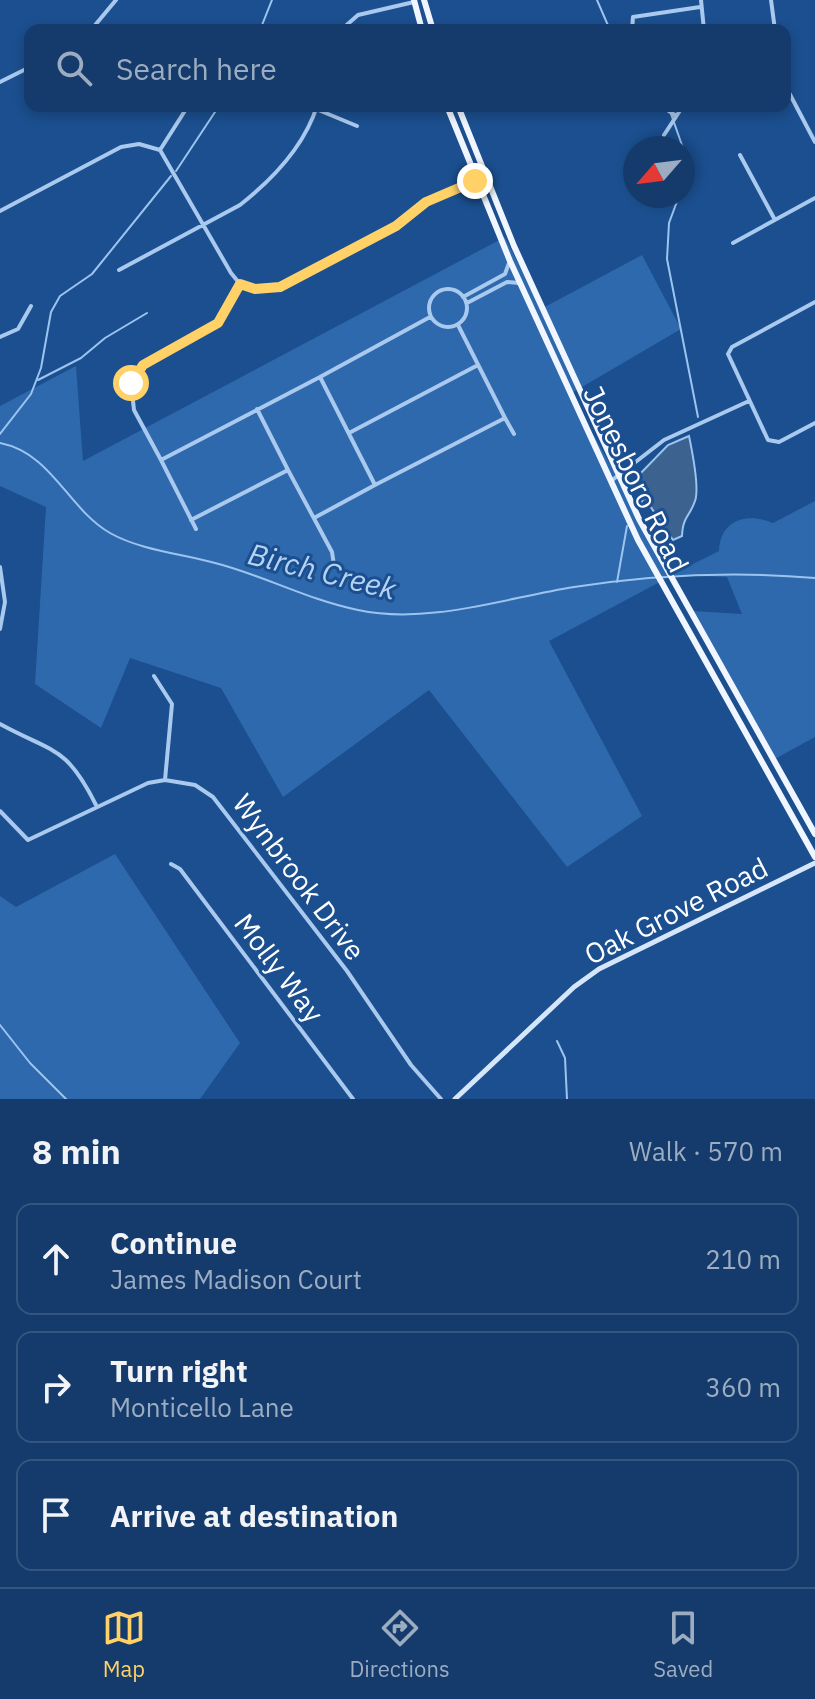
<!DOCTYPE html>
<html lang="en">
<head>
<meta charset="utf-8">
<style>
	:root { --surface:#143b6b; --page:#214673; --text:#f1f3f6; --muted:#9dadc1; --line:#33557e; --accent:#ffd166 }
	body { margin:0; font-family:"IBM Plex Sans",sans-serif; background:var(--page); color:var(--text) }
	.compass { position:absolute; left:623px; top:136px; width:72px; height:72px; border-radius:50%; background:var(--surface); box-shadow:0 4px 12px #0003; rotate:242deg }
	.stop { position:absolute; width:24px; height:24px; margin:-18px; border:6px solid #ffd166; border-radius:50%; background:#fff }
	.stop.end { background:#ffd166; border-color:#fff; box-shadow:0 2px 8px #0008 }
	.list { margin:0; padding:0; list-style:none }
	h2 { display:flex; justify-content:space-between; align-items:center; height:104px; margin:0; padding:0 32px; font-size:34px }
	h2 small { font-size:26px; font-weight:400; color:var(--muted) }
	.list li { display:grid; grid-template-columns:52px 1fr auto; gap:24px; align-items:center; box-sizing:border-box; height:112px; margin:0 16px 16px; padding:0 16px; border:2px solid var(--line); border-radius:16px }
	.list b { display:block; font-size:30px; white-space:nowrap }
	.list p { margin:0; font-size:26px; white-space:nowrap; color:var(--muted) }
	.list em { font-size:26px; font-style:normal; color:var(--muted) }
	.icon { flex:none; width:44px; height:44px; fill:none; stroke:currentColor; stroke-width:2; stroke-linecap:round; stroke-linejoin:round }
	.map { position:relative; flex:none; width:815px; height:1099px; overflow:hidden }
	.search { position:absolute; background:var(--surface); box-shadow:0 4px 12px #0003; left:24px; right:24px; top:24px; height:88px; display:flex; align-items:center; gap:20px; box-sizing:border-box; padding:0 28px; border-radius:16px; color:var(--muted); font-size:30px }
	.sheet { height:488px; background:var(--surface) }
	nav { display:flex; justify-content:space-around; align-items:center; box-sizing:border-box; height:112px; border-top:2px solid var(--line); background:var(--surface); font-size:22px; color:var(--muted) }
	nav a { display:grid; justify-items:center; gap:4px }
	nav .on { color:var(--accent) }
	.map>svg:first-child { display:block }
	.green { fill:#2e69ad }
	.water { fill:#3c6290; stroke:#9cc4f0; stroke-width:2 }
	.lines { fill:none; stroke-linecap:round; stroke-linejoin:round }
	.stream { stroke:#9cc4f0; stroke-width:2 }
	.street { stroke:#a9c9ee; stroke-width:4 }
	.secondary { stroke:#d6e6fa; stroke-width:5 }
	.primary { stroke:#f0f6ff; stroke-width:6 }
	.route { stroke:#ffd166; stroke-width:10 }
	.labels { text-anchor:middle; stroke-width:6; stroke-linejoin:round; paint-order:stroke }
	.street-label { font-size:28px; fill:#fff; stroke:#1b4f8f }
	.water-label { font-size:30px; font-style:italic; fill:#b5d3f5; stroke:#1b4f8f }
</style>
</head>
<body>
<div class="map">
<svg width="815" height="1099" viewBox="0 0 815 1099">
	<rect width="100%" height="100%" fill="#1b4f8f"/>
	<!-- green -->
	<path class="green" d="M 505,237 L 541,309 L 642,255 L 681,329 L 570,394 L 673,574 L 719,551 C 720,520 747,512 773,523 L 815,501 L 815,737 L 773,760 L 693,611 L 742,614 L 727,577 L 673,575 L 549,641 L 642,816 L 567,867 L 429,690 L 283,797 L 221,688 L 130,658 L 101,728 L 35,684 L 46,507 L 0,486 L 0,406 L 76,366 L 83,461 Z
		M 115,854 L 240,1043 L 200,1099 L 0,1099 L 0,896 L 16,907 Z"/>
	<!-- water -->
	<path class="water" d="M 689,436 C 692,451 700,487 695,501 C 689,518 683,516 682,536 L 673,540 L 648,503 L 637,477 L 668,445 Z"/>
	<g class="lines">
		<!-- stream -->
		<path class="stream" d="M 597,0 L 610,30
			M 260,30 L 272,0
			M 671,114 L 683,148
			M 683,154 L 683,179
			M 176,171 L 219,106
			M 679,196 L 669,223 L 667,259 L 698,417
			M 38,380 L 81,358 L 105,338 L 147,313
			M 0,434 L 31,394 L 41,368 L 51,312 L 60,296 L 92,274 L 171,176
			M 0,443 C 52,453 68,509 110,533 C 140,550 182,554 215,563 C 263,575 308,600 358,610 C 428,625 505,598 574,587 C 653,575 735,571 815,578
			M 636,510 L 645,497
			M 617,582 L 627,526
			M 0,1025 L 30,1063 L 66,1099
			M 557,1041 L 565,1058 L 567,1099"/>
		<!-- street -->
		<path class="street" d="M 701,0 L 704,30
			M 771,0 L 775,30
			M 91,30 L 116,0
			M 341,30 L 358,15 L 414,2
			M 632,30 L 633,17 L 700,7
			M 0,82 L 30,67
			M 785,85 L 815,142
			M 662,106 L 676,116
			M 316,109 L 357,126
			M 664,135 L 683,106
			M 160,150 L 188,106
			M 740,155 L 775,220
			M 0,211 L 121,147 L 139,144 L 160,150 L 231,273 L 240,284 L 255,289 L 280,287 L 396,226 L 426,202 L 484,177
			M 733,243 L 815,198
			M 119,270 L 240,205 C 273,179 304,147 317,106
			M429 308a19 19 0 1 1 38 0a19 19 0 1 1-38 0Z
			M 463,297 L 505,274 L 509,263
			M 815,302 L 732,347 L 728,354 L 768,440 L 779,442 L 815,423
			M 467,303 L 507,282 L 519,283
			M 430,317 L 320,377 L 375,485 L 505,418 L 458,325
			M 0,337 L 18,329 L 31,306
			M 505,418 L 514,434
			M 349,433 L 478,365
			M 161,460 L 134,410 L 131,383 L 143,365 L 218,323 L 240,284
			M 288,470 L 332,552 L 334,565
			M 611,481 L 664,440 L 749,401
			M 314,518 L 375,485
			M 191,520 L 288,470 L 257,409
			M 196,529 L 161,460 L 320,377
			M 0,567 L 5,602 L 0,629
			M 154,676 L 172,704 L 165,780
			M 0,724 C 53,753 66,745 96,805
			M 0,811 L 28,840 L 148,783 L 165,780 L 195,785 L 213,797 L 347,971 L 411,1065 L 441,1099
			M 171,864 L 180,869 L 353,1099"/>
		<!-- secondary -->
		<path class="secondary" d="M 455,1099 L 574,987 L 599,969 L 815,863"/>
		<!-- primary -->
		<path class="primary" d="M 414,0 L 422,30
			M 424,0 L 433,30
			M 447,106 L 510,261 L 638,540 L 815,857
			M 458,106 L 514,246 L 639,519 L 815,834"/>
	</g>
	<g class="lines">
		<!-- route -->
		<path class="route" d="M 131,383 L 143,365 L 218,323 L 240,284 L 255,289 L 280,287 L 396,226 L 426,202 L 475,181"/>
	</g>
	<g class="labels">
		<!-- street labels -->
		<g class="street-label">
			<text transform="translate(636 479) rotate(64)" y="10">Jonesboro Road</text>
			<text transform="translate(299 877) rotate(53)" y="10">Wynbrook Drive</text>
			<text transform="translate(676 911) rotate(-27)" y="10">Oak Grove Road</text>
			<text transform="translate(279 968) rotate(53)" y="10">Molly Way</text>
		</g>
		<!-- water labels -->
		<g class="water-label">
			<text transform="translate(322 572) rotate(14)" y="10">Birch Creek</text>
		</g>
	</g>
</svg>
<svg class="compass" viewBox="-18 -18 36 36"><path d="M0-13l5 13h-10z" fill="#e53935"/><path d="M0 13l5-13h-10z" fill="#9dadc1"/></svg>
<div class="stop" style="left:131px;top:383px"></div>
<div class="stop end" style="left:475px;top:181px"></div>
<div class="search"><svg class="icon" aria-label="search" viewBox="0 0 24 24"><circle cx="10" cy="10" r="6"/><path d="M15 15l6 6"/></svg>Search here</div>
</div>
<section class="sheet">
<h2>8 min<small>Walk · 570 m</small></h2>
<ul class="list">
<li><svg class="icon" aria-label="ahead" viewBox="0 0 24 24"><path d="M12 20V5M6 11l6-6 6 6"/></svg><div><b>Continue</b><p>James Madison Court</p></div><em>210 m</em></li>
<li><svg class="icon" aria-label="right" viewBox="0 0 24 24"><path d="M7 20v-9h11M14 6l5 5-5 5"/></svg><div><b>Turn right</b><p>Monticello Lane</p></div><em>360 m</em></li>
<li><svg class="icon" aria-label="arrive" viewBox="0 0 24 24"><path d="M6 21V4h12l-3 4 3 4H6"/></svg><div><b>Arrive at destination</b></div></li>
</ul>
</section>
<nav>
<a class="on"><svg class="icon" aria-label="map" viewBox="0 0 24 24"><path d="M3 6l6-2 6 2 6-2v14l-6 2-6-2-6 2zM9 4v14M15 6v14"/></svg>Map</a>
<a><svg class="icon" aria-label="directions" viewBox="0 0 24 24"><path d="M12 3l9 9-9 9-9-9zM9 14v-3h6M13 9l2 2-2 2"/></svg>Directions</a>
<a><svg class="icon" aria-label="saved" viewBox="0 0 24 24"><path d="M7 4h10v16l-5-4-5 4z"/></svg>Saved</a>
</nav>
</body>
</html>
